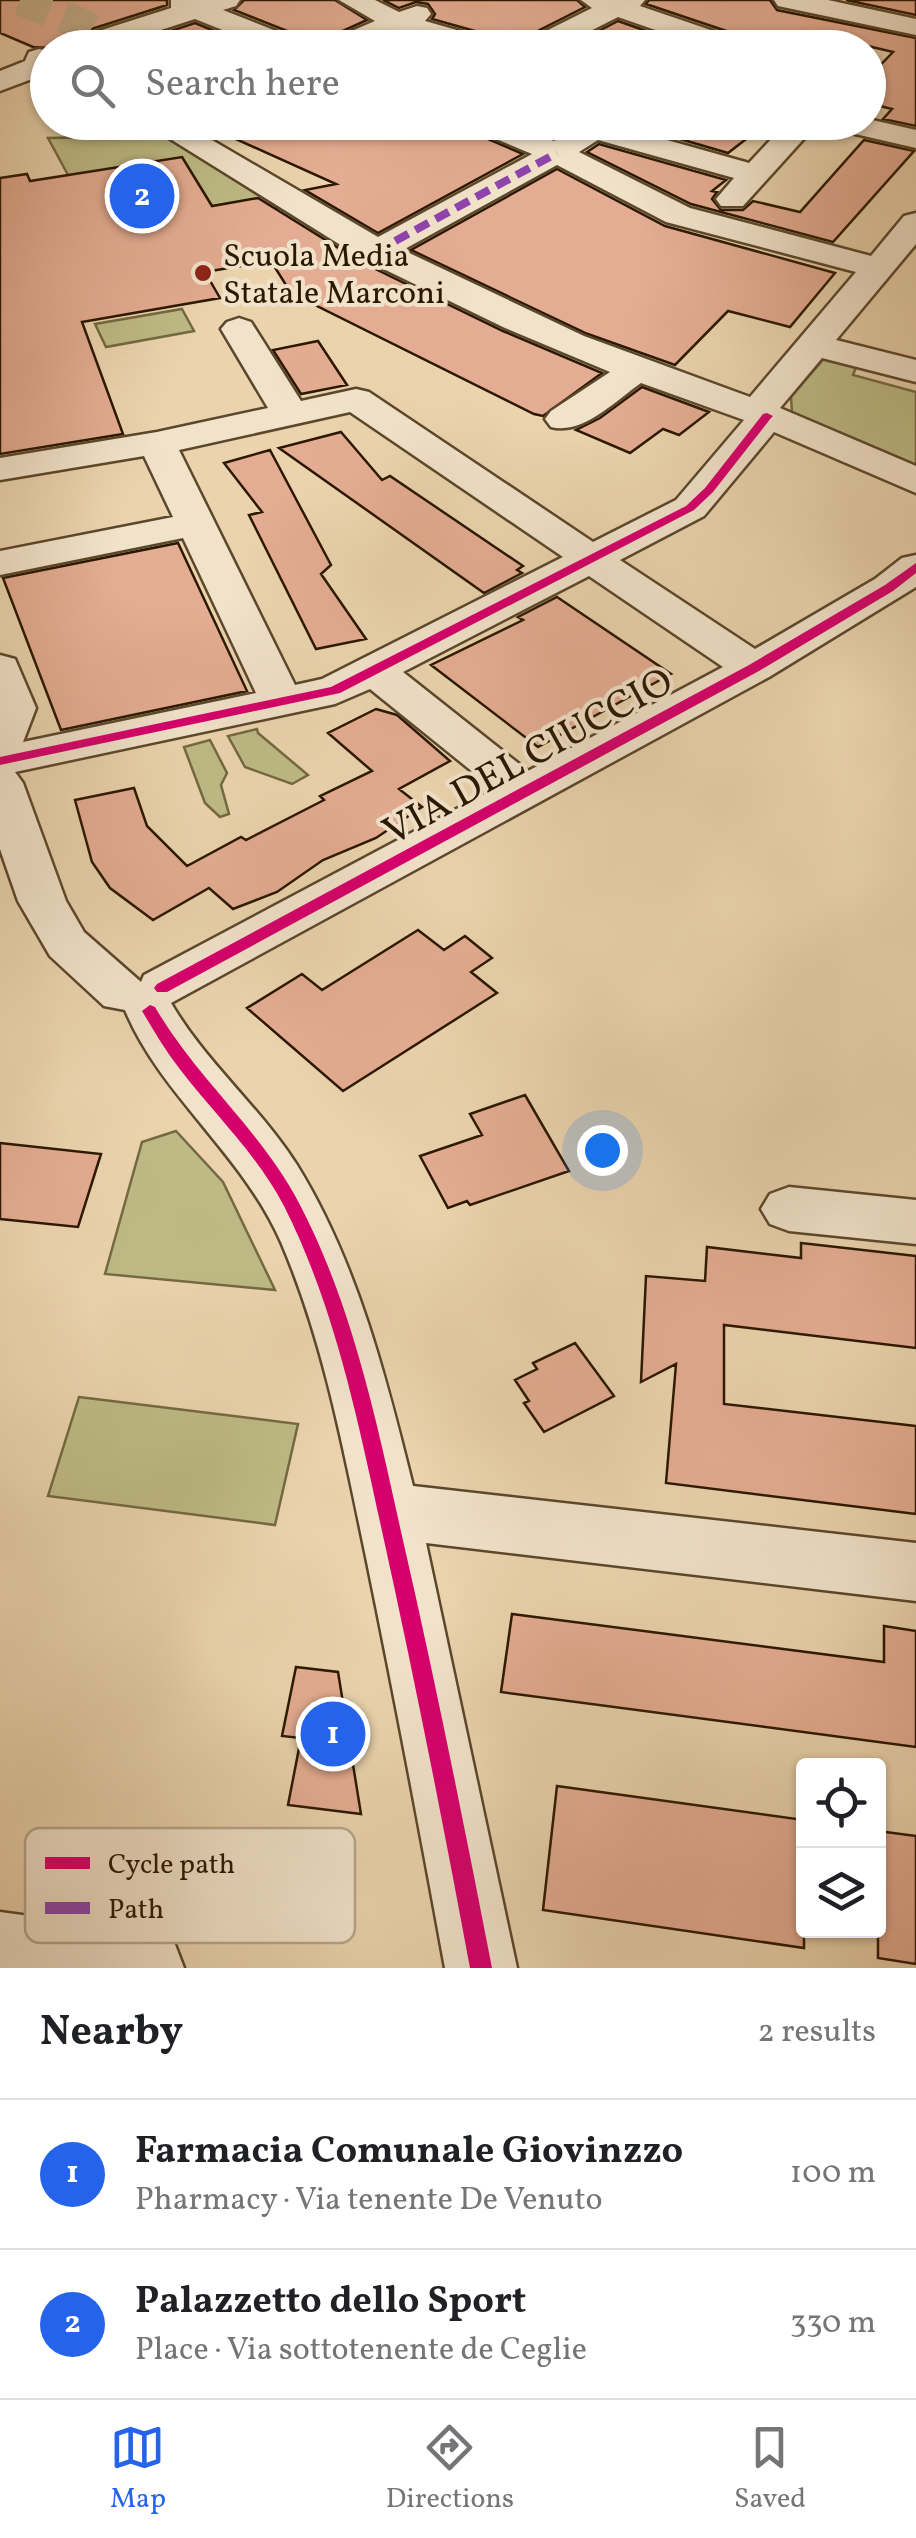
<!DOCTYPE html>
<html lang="en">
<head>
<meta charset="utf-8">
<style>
	:root { --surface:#fff; --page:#f2f2f2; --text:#202124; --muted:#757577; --line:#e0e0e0; --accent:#2563eb }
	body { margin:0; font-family:Vollkorn,serif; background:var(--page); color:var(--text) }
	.controls { position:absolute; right:30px; bottom:30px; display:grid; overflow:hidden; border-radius:10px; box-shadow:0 2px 8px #0004 }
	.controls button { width:90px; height:90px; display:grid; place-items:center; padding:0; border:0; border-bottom:2px solid var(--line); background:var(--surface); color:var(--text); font:50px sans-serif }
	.you { position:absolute; left:602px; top:1150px; width:35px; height:35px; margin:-25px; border:8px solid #fff; border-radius:50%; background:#1a73e8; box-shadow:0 0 0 15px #1a73e833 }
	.badge { display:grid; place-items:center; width:65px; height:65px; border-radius:50%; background:var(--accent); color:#fff; font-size:32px; font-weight:700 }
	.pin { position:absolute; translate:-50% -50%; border:5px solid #fff; box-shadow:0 2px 10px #0006 }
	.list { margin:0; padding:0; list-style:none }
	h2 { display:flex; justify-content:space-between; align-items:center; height:130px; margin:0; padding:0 40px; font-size:42px }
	h2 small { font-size:32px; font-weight:400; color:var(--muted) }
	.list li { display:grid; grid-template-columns:65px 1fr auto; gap:30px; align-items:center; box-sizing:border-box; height:150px; padding:0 40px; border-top:2px solid var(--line) }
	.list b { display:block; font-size:38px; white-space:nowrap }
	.list p { margin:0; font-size:32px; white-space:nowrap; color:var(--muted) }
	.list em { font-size:32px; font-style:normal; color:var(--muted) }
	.icon { flex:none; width:55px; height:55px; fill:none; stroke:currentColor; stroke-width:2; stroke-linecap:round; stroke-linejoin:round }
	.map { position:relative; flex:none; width:916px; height:1968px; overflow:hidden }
	.search { position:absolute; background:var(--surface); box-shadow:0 2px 8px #0004; left:30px; right:30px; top:30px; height:110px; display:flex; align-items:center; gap:25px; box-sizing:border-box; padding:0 35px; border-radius:55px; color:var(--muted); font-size:38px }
	.sheet { height:430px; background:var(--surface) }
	nav { display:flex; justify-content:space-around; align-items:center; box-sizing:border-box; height:140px; border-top:2px solid var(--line); background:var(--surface); font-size:28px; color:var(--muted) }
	nav a { display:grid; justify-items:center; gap:5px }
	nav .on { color:var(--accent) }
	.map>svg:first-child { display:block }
	.green { fill:#bdba85; stroke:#746942; stroke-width:2.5 }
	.building { fill:#e4ac92; stroke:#2b1800; stroke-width:2.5 }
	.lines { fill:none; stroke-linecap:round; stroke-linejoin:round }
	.minor-tunnel { stroke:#c4ae8a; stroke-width:31; stroke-dasharray:31 15; stroke-linecap:butt }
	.minor-casing { stroke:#5b472b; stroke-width:5 }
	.minor { fill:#f1e2ca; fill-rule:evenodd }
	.quiet { stroke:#8e44ad; stroke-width:8; stroke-dasharray:15 8; stroke-linecap:butt }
	.cycleway-casing { stroke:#f1e2ca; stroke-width:6 }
	.cycleway { fill:#d6006c; fill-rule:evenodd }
	.poi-dot { fill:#8f2418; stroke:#f1e2ca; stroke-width:4 }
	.labels { text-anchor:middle; stroke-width:8; stroke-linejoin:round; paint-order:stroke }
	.far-poi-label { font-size:32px; fill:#2b1800; stroke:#f1e2ca; text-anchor:start }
	.street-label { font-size:40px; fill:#2b1800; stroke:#f1e2ca }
	.key { fill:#f1e2ca; stroke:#b6a58d; stroke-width:2.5 }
	.key-label { font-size:28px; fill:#2b1800 }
</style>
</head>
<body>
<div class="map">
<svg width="916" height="1968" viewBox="0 0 916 1968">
	<rect width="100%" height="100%" fill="#ead3ad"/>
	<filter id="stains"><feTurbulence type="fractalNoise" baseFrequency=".002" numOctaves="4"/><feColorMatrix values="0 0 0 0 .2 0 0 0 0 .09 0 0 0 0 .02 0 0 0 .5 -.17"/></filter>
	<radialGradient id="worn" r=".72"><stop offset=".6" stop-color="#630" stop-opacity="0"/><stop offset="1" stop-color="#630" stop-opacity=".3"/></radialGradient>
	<!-- green -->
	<path class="green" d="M 137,126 L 152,126 L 282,207 L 101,236 L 48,138 L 105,137 Z
		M 182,309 L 194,331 L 106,347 L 95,324 Z
		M 827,355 L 858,362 L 853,375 L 916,392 L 916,466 L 792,413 L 791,397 Z
		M 257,729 L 258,733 L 308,775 L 292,784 L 245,767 L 228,736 Z
		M 210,740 L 227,773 L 221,785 L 229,814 L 220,817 L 205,803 L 184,747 Z
		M 176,1131 L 223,1182 L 275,1290 L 105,1274 L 142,1142 Z
		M 79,1397 L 298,1424 L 275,1525 L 48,1496 Z"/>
	<!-- building -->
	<path class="building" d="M 0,0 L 167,0 L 167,5 L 63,38 L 57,48 L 49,48 L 33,47 L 0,33 Z
		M 244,0 L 335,0 L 367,20 L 325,39 L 319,48 L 311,48 L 305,38 L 234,10 Z
		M 383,0 L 577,0 L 585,7 L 522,39 L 517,48 L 506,48 L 500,38 L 432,19 L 435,14 L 428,4 L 416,2 L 399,8 Z
		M 649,0 L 770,0 L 777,10 L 916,38 L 916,126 L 883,119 L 892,109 L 868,103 L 868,78 L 893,52 L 826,36 L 811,48 L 762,48 L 747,38 L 646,4 Z
		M 846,0 L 916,0 L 916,15 Z
		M 618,21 L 692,47 L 651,48 L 634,43 L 627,48 L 566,48 Z
		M 195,23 L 256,48 L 119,48 Z
		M 198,122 L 463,122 L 469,131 L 523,154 L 378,233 L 305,190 L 336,184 Z
		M 622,122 L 768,122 L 728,153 Z
		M 864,140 L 914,151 L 833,242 L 691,204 L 587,152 L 599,144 L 726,180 L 712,191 L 717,192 L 712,199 L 721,210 L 743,210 L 753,201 L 800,212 Z
		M 182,157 L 212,206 L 258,198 L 361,262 L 503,331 L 602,373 L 543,416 L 534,414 L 291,293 L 271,261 L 205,272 L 220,298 L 82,322 L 123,434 L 0,454 L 0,178 L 27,174 L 30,181 Z
		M 557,169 L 665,226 L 835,273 L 790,327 L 728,311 L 675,365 L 585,333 L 411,250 Z
		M 318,341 L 347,385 L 301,394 L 273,350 Z
		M 642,387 L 709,412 L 679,435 L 663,429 L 630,453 L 576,430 L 600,418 Z
		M 341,432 L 382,480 L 390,476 L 523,566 L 517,570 L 522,573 L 484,593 L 279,448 Z
		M 270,450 L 331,565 L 321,574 L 366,639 L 316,649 L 249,515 L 262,512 L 224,463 Z
		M 178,543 L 247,691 L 61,730 L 3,578 Z
		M 557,597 L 671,674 L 538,747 L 431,665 L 523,620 L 518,617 Z
		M 376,709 L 397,715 L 450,761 L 399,789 L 422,807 L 376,838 L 323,860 L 277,892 L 233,909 L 209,888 L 153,920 L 110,888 L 92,862 L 75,800 L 134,788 L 147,826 L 187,866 L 241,837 L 246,840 L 324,800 L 320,796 L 372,771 L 328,733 Z
		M 418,930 L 444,950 L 465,936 L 492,958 L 471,972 L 497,993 L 343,1091 L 247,1008 L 302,974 L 322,990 Z
		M 525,1095 L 569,1171 L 470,1205 L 467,1201 L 448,1208 L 420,1156 L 482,1135 L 470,1114 Z
		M 0,1143 L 101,1154 L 78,1227 L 0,1219 Z
		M 801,1243 L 916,1256 L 916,1348 L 724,1325 L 724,1404 L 916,1426 L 916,1514 L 666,1483 L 676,1364 L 641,1382 L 646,1276 L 705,1281 L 707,1247 L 801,1258 Z
		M 575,1343 L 614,1396 L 544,1432 L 524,1403 L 529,1401 L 515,1380 L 537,1369 L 533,1363 Z
		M 512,1614 L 884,1662 L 884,1626 L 916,1631 L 916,1747 L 501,1692 Z
		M 296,1667 L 338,1672 L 361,1814 L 288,1805 L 301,1738 L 282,1736 Z
		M 557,1786 L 804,1820 L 804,1948 L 543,1910 Z
		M 878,1831 L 916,1836 L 916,1964 L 878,1958 Z"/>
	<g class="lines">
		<!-- minor-tunnel -->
		<path class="minor-tunnel" d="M 20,0 L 84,25 L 105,38"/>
		<defs>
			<path id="minor" d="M 171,0 L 240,0 L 236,6 L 223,10 L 304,42 L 308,48 L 267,48 L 195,19 L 105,48 L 60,48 L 64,42 L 171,8 Z
				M 339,0 L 375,0 L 399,12 L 417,6 L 427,8 L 431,14 L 425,21 L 499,42 L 503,48 L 456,48 L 400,31 L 362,48 L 322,48 L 326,42 L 375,21 Z
				M 581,0 L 645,0 L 640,6 L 746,42 L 750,48 L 707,48 L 618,17 L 557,48 L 520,48 L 524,42 L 592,8 Z
				M 774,0 L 828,0 L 916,19 L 916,35 L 778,6 Z
				M 39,49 L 48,51 L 48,73 L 0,91 L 0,71 L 25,61 L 29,52 Z
				M 868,119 L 916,130 L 916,148 L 829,128 L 825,122 L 868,122 Z
				M 143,122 L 181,122 L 378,237 L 532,154 L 470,128 L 466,122 L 509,122 L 554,141 L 583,122 L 619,122 L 617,126 L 749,163 L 787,122 L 819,122 L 743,206 L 721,206 L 716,199 L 734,178 L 598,140 L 579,152 L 690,208 L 871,256 L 904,216 L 916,213 L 916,244 L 836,340 L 916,360 L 916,382 L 822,358 L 780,408 L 916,466 L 916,493 L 774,432 L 704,516 L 620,560 L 755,649 L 875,579 L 902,558 L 916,555 L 916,587 L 769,677 L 171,1003 C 206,1063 260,1107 297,1165 C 357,1262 386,1377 413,1486 L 916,1543 L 916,1601 L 426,1543 L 517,1968 L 445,1968 C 420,1831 394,1694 366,1557 C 344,1452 324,1342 281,1242 C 241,1152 161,1096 125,1010 L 104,1006 L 50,956 L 18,901 L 0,849 L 0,655 L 15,659 L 36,708 L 23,742 L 256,693 L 183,538 L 0,575 L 0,551 L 173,517 L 144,456 L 0,480 L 0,458 L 157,432 L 268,408 L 221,329 L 227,322 L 239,318 L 251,322 L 301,401 L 356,389 L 369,392 L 593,542 L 676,500 L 744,420 L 641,383 C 615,401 583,435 551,427 L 545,419 L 551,411 L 610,372 L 505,328 L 363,259 ZM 557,165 L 666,222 L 856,272 L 750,397 L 584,336 L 403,250 ZM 350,412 L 563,557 L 322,679 L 295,685 L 179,450 ZM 589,576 L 723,667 L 528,771 L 403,672 ZM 370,689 L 494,789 L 144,975 L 141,982 L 84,932 L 66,901 L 23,783 L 15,772 L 335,704 Z
				M 789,1187 L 916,1200 L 916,1244 L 789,1231 L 770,1224 L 761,1209 L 770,1194 Z
				M 0,1912 L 148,1932 L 174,1942 L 184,1968 L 0,1968 Z"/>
		</defs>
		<!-- minor casing -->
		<use href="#minor" class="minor-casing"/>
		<!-- minor -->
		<use href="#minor" class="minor"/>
		<!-- quiet -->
		<path class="quiet" d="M 375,252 L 557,153"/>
		<defs>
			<path id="cycleway" d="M 767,413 L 773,416 L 771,418 L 713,492 L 694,510 L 340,693 L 0,765 L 0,757 L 331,687 L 686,506 L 705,488 L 763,414 Z
				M 916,563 L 916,573 L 893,591 L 759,671 L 167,992 L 157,992 L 154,988 L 157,984 L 749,665 L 885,585 Z
				M 150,1005 L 155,1007 C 196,1078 261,1130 299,1203 C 353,1306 377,1423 402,1536 C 435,1679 464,1824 492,1968 L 470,1968 C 443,1822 414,1676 382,1531 C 358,1421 335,1307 284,1206 C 257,1154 214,1114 179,1068 C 165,1050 154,1031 142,1011 Z"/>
		</defs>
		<!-- cycleway casing -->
		<use href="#cycleway" class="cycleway-casing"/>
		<!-- cycleway -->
		<use href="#cycleway" class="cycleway"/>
	</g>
	<!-- markers -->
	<circle class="poi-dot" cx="203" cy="273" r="10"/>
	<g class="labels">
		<!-- far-poi labels -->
		<g class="far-poi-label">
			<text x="223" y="266">Scuola Media<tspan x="223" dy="37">Statale Marconi</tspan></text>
		</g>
		<!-- street labels -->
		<g class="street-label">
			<text transform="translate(527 755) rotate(-29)" y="14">VIA DEL CIUCCIO</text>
		</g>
	</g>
	<!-- legend -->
	<rect x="25" y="1828" width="330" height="115" rx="15" class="key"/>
	<rect x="45" y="1857" width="45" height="12" fill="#d6006c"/>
	<rect x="45" y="1902" width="45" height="12" fill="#8e44ad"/>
	<g class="key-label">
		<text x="108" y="1873">Cycle path</text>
		<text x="108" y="1918">Path</text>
	</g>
	<rect width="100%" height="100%" filter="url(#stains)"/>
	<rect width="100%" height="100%" fill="url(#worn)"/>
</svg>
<div class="controls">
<button><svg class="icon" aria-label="locate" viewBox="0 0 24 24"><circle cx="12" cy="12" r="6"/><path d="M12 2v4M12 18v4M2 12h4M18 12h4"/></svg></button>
<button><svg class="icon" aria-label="layers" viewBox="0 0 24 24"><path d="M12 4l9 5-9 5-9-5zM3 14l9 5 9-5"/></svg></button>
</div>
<div class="you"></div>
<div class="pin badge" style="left:333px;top:1734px">1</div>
<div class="pin badge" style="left:142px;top:196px">2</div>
<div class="search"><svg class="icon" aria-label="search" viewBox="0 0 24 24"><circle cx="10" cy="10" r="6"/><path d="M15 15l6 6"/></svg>Search here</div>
</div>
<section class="sheet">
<h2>Nearby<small>2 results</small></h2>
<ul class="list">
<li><span class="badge">1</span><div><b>Farmacia Comunale Giovinzzo</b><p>Pharmacy · Via tenente De Venuto</p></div><em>100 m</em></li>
<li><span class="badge">2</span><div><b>Palazzetto dello Sport</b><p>Place · Via sottotenente de Ceglie</p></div><em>330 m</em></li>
</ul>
</section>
<nav>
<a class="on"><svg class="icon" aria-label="map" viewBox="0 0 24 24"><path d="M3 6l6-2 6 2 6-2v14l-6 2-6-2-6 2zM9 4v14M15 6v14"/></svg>Map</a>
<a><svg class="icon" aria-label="directions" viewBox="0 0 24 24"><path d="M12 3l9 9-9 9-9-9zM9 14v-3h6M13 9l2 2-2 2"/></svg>Directions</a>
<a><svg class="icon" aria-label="saved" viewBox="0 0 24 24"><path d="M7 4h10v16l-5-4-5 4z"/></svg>Saved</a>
</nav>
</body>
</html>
